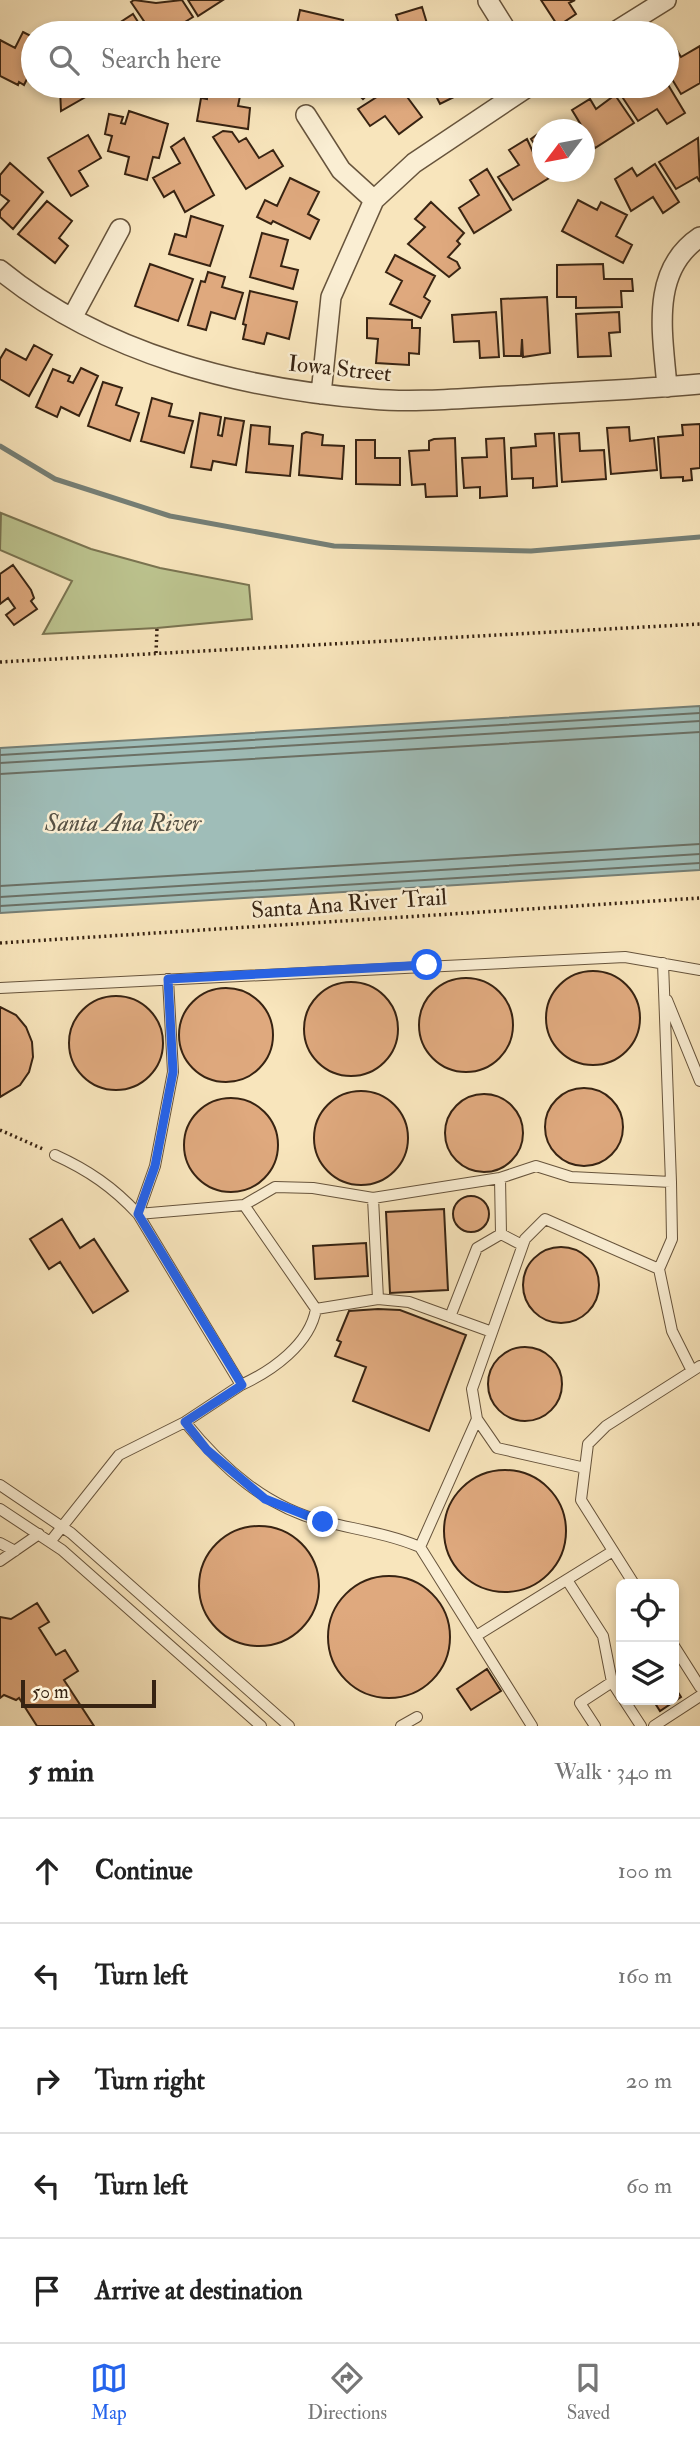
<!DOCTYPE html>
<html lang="en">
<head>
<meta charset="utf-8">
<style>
	:root { --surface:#fff; --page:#f6f6f6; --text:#222; --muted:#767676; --line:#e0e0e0; --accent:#2563eb }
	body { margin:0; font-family:"IM FELL Double Pica",serif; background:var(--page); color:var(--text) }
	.controls { position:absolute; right:21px; bottom:21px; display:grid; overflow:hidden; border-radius:10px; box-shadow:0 4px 10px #0003 }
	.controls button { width:63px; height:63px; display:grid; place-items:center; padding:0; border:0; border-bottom:2px solid var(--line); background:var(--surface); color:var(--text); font:35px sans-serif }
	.compass { position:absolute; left:532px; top:119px; width:63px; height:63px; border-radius:50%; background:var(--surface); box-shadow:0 4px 10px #0003; rotate:238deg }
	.scale { position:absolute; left:21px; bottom:18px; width:135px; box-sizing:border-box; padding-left:7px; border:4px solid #372312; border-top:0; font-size:19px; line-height:24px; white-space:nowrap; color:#372312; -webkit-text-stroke:5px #faeed3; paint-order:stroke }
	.stop { position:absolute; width:21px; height:21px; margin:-16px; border:5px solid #2563eb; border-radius:50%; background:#fff }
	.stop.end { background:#2563eb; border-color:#fff; box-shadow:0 2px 7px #0008 }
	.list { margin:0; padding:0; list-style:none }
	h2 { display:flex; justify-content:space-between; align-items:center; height:91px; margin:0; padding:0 28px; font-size:30px }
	h2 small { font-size:23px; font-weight:400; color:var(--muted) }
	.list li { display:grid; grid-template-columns:46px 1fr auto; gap:21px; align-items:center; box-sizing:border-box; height:105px; padding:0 28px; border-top:2px solid var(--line) }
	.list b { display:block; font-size:26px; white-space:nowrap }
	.list em { font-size:23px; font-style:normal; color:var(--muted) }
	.icon { flex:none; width:38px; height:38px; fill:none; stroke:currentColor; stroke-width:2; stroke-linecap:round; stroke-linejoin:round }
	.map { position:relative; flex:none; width:700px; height:1726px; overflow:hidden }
	.search { position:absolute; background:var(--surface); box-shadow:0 4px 10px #0003; left:21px; right:21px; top:21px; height:77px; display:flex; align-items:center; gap:18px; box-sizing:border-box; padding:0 24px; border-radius:38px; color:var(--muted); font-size:26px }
	.sheet { height:616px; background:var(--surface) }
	nav { display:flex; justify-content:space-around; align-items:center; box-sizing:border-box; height:98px; border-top:2px solid var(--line); background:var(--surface); font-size:19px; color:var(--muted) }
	nav a { display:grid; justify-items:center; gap:4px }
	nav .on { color:var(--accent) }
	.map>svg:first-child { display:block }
	.green { fill:#bdc590; stroke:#7a7451; stroke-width:2 }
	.water { fill:#9fbdb8; stroke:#757f76; stroke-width:2 }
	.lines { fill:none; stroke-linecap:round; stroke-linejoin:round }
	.shore { stroke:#6b7065; stroke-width:2 }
	.stream { stroke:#757f76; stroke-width:5 }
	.building { fill:#dfa97e; stroke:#372312; stroke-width:2 }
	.service-casing { stroke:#67543c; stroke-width:12 }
	.minor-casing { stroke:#67543c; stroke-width:22 }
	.path { stroke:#372312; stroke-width:3.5; stroke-dasharray:2 3.5; stroke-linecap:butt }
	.service { stroke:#faeed3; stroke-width:10 }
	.minor { stroke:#faeed3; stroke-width:19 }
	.route { stroke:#2563eb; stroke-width:9 }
	.labels { text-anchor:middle; stroke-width:5; stroke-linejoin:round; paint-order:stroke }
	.street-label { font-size:23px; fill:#372312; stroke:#faeed3 }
	.water-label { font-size:24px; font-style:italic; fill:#565144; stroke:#faeed3 }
</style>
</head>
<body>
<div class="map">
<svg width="700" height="1726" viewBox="0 0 700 1726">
	<rect width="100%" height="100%" fill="#f8e5bc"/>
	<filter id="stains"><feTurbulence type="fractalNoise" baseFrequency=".00286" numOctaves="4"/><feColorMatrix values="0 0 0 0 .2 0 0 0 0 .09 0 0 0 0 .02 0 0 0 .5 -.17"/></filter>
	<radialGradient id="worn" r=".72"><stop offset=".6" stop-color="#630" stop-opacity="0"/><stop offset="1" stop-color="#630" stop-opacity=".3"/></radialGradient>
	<!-- green -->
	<path class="green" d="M 1,513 L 91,549 L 160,568 L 249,585 L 252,619 L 157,628 L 43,634 L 72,581 L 0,550 Z"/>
	<!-- water -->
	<path class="water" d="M 700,706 L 700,870 L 0,913 L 0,748 Z"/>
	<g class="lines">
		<!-- shore -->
		<path class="shore" d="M 0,755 L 700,713
			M 0,763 L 700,721
			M 0,774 L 700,732
			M 0,886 L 700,844
			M 0,897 L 700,854
			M 0,906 L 700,863"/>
		<!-- stream -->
		<path class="stream" d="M 0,446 L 55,479 L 170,516 L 334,546 L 531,551 L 700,537"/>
	</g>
	<!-- building -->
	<path class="building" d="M 134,0 L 156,3 L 182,0 L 193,17 L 167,33 L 152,33 L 131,2 Z
		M 188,0 L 223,0 L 198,16 Z
		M 541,0 L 575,0 L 569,3 L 576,14 L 558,26 Z
		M 422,7 L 429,30 L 446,25 L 449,33 L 402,33 L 396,15 Z
		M 300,10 L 343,20 L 340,33 L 295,33 Z
		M 133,14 L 145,33 L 121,33 L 116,25 Z
		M 23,32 L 33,37 L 33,67 L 24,85 L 19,82 L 18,85 L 0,76 L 0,40 L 15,48 Z
		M 700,46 L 700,83 L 681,94 L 667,71 L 667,52 L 675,47 L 681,57 Z
		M 667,83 L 685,113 L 667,124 L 657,109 L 638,121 L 615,86 L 640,88 L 667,86 Z
		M 43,86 L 88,86 L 89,95 L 61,111 L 60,89 L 43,90 Z
		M 208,86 L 242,86 L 238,106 L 250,108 L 248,129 L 197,121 L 201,98 L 207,99 Z
		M 350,86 L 377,86 L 363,99 Z
		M 394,86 L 399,86 L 422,117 L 399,134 L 385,116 L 370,126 L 358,109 Z
		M 431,86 L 468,86 L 470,89 L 440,104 Z
		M 615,95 L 634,123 L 595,148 L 572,110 L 590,99 L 596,109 Z
		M 129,111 L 168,124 L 159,158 L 153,157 L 147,180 L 125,174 L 129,157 L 108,151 L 112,136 L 105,134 L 109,114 L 123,117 L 121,123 L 125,124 Z
		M 223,131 L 232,132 L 239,142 L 246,138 L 259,158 L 273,150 L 283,166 L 246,189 L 213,137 Z
		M 542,131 L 542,155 L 531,139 Z
		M 88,135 L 101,158 L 79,171 L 88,186 L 71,196 L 48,158 Z
		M 184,138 L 214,195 L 185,212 L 174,191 L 164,197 L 153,178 L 180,163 L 171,147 Z
		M 698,138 L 700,182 L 697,177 L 676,189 L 659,162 Z
		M 527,139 L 542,172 L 549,178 L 513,200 L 498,177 L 519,165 L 509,150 Z
		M 10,163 L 43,192 L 13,229 L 0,217 L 0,211 L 9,201 L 0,194 L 0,175 Z
		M 655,164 L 679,202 L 663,213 L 653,197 L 631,211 L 615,179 L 632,168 L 637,176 Z
		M 487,169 L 511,210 L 474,233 L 459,208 L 479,195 L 470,180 Z
		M 290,178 L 319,192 L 308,214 L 319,220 L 310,239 L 273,221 L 271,224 L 257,217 L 265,200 L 277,206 Z
		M 578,200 L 597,210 L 601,202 L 627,215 L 616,236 L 632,245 L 623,263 L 562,231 Z
		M 47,201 L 72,221 L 59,238 L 68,246 L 55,263 L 18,234 Z
		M 431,202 L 464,233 L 457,241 L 460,244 L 448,257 L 457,262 L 460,268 L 449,277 L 408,244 L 425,227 L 415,219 Z
		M 191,216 L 223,226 L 210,266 L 169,254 L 175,234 L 186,237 Z
		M 262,233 L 288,240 L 281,266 L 298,270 L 293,289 L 250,277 Z
		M 395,255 L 435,276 L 424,297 L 430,301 L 421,318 L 390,304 L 402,281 L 386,272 Z
		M 150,264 L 193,279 L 178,321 L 135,306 Z
		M 603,264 L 604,279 L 632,279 L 633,291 L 621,291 L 622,307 L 576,308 L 576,297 L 557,297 L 557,265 Z
		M 208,272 L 225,277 L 222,287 L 243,293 L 235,319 L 211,312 L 206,330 L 188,325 L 201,281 L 205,282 Z
		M 250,291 L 297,302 L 289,339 L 267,333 L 264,344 L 243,339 L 246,325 L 243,324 Z
		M 547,297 L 550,353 L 523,357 L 522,339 L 521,356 L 504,356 L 501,299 Z
		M 496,312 L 499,357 L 480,358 L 479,341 L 454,342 L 452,315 Z
		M 619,312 L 620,332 L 609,333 L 611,356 L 578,357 L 576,314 Z
		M 367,318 L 412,320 L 412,328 L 420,328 L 419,354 L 409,353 L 409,365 L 376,363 L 378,339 L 367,338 Z
		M 34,345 L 52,355 L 29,396 L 0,379 L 0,359 L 6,349 L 26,360 Z
		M 81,368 L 98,376 L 79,416 L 61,407 L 57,417 L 36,407 L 53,369 L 70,376 L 68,381 L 73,383 Z
		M 103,382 L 122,388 L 116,405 L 139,413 L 130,441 L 88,426 Z
		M 152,398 L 172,404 L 169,416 L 193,421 L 184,453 L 141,441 Z
		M 200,413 L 221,417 L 218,435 L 222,436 L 225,418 L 244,421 L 236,465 L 213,461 L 211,470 L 191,467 Z
		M 700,424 L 700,468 L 691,469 L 692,480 L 683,481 L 683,477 L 661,478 L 658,437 L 683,435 L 682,425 Z
		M 251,425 L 270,427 L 269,444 L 293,446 L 290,476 L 246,472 Z
		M 629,427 L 630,441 L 654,438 L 657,470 L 611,474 L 607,428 Z
		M 306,432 L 323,435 L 322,445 L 344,446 L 342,479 L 299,475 L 302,434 Z
		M 554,433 L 557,486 L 533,488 L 533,478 L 512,479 L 511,448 L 536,446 L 535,434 Z
		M 579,433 L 580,451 L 604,450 L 606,479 L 562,482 L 559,434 Z
		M 455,438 L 457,496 L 426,497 L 425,484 L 412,485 L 409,451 L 429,450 L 429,441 L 434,439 Z
		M 504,438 L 507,496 L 480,498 L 480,487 L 464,488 L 462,458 L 487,457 L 486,439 Z
		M 356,440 L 375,440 L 375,458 L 400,458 L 400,485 L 356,484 Z
		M 13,565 L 31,590 L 34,598 L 31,601 L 37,609 L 14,625 L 6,615 L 15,608 L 8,598 L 0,604 L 0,574 Z
		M546 1018a47 47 0 1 1 94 0a47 47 0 1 1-94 0Z
		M419 1025a47 47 0 1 1 94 0a47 47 0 1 1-94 0Z
		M304 1029a47 47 0 1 1 94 0a47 47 0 1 1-94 0Z
		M179 1035a47 47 0 1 1 94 0a47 47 0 1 1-94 0Z
		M69 1043a47 47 0 1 1 94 0a47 47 0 1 1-94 0Z
		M 0,1007 L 16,1015 L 26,1027 L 32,1042 L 33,1057 L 29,1072 L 20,1085 L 0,1097 Z
		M545 1127a39 39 0 1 1 78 0a39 39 0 1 1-78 0Z
		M314 1138a47 47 0 1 1 94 0a47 47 0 1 1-94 0Z
		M445 1133a39 39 0 1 1 78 0a39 39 0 1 1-78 0Z
		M184 1145a47 47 0 1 1 94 0a47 47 0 1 1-94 0Z
		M453 1214a18 18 0 1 1 36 0a18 18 0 1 1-36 0Z
		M 444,1209 L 448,1290 L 390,1293 L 386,1212 Z
		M 62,1219 L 80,1248 L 94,1239 L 128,1291 L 93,1313 L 60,1262 L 49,1269 L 30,1239 Z
		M 366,1243 L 368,1276 L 315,1279 L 313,1246 Z
		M523 1285a38 38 0 1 1 76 0a38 38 0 1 1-76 0Z
		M 378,1309 L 400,1310 L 466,1335 L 429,1431 L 353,1401 L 366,1367 L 335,1356 L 341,1342 L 337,1340 L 349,1311 Z
		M488 1384a37 37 0 1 1 74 0a37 37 0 1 1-74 0Z
		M444 1531a61 61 0 1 1 122 0a61 61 0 1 1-122 0Z
		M199 1586a60 60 0 1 1 120 0a60 60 0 1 1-120 0Z
		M328 1637a61 61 0 1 1 122 0a61 61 0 1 1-122 0Z
		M 37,1603 L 49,1622 L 39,1628 L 56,1655 L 65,1650 L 78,1671 L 64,1680 L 94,1726 L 37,1726 L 19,1698 L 16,1700 L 4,1695 L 0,1698 L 0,1617 L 11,1619 Z
		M 487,1669 L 501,1691 L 471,1710 L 457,1689 Z
		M 674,1686 L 681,1697 L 660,1711 L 653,1700 L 674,1700 Z"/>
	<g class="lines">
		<defs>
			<path id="service" d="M 663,963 L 671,1182
				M 168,979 L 173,1072 L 155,1166 L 138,1214 L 244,1205 L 275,1187 L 313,1188 L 373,1198 L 500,1178 L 501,1234 L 522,1245
				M 0,988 L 625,957 L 700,970
				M 667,1000 L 700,1081
				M 500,1178 L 536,1166 L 571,1177 L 671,1182 L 672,1239 L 659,1269
				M 373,1198 L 378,1299
				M 244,1205 L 316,1309
				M 450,1317 L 477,1248 L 501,1234
				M 241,1385 C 272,1371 310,1344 316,1309 L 378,1299 L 409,1302 L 492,1332
				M 185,1422 C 222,1468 267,1508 326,1522 C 359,1530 389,1534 420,1547 L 532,1726
				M 585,1468 L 497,1448 L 477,1419 L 472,1389 L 525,1239 L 545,1219 L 659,1269 L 672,1331 L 692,1371
				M 0,1485 L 71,1533 L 289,1726
				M 0,1509 L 62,1550 L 261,1726
				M 50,1542 L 119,1455 L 185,1422 L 241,1385 L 138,1214 C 113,1187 88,1170 55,1155
				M 0,1543 L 15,1551
				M 420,1547 L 477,1419
				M 0,1561 L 39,1534
				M 567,1580 L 603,1636 L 612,1682
				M 634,1584 L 581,1500 L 588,1444 L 606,1426 L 700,1366
				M 476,1636 L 613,1551
				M 674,1646 L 700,1687
				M 624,1700 L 641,1726
				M 401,1726 L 417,1717
				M 595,1726 L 580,1703 L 612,1682 L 621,1696
				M 654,1726 L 700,1696"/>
			<path id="minor" d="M 488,1 L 508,33
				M 613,33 L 666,0
				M 306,115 L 341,170 L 374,200
				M 0,270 C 103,354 241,389 371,399 C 417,403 463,398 509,396 C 573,392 636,390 700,384
				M 72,318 L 120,229
				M 667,387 C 663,335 649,271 700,237
				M 321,394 L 331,297 L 374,200 L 414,163 L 529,86"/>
		</defs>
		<!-- service casing -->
		<use href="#service" class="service-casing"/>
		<!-- minor casing -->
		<use href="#minor" class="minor-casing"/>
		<!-- path -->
		<path class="path" d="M 156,653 L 157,628
			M 0,662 L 700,624
			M 0,943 L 700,898
			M 0,1130 L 43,1149"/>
		<!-- service -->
		<use href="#service" class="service"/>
		<!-- minor -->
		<use href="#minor" class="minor"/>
	</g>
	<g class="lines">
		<!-- route -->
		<path class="route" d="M 323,1522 L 265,1499 L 207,1450 L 185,1422 L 242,1385 L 138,1214 L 155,1166 L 173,1072 L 168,979 L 427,965"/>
	</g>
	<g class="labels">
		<!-- street labels -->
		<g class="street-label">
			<text transform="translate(340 368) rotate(6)" y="8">Iowa Street</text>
			<text transform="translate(349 903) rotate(-4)" y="8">Santa Ana River Trail</text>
		</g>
		<!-- water labels -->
		<g class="water-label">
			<text x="123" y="831">Santa Ana River</text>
		</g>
	</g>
	<rect width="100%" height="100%" filter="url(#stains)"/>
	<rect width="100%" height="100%" fill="url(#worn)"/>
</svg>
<div class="controls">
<button><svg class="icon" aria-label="locate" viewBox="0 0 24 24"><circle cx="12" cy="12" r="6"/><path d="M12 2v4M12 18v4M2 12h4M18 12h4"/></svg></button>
<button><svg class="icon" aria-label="layers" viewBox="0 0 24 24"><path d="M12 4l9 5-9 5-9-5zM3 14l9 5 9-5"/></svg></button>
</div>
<svg class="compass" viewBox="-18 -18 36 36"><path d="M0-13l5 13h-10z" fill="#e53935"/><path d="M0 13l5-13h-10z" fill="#767676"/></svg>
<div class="scale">50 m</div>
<div class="stop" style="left:427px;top:965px"></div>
<div class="stop end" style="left:323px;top:1522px"></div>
<div class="search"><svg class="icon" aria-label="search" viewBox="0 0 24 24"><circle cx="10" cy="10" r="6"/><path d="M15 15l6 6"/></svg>Search here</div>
</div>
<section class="sheet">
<h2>5 min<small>Walk · 340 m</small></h2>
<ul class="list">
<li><svg class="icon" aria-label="ahead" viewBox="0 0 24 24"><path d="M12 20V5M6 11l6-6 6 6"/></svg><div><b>Continue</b></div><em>100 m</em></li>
<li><svg class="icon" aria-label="left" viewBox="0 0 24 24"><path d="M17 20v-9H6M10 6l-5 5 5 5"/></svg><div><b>Turn left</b></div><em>160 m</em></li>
<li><svg class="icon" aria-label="right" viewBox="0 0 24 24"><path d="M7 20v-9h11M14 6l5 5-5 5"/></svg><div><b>Turn right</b></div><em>20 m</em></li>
<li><svg class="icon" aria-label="left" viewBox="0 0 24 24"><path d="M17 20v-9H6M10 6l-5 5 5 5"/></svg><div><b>Turn left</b></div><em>60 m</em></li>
<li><svg class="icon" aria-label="arrive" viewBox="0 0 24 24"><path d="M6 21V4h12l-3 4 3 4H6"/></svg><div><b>Arrive at destination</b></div></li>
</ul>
</section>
<nav>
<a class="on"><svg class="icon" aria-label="map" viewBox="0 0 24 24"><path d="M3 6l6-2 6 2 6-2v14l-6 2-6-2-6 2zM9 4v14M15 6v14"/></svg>Map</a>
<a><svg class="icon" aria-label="directions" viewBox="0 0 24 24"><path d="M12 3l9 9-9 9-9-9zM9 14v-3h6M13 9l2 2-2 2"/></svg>Directions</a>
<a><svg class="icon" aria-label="saved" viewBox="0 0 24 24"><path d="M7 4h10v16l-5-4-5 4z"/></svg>Saved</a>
</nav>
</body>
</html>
